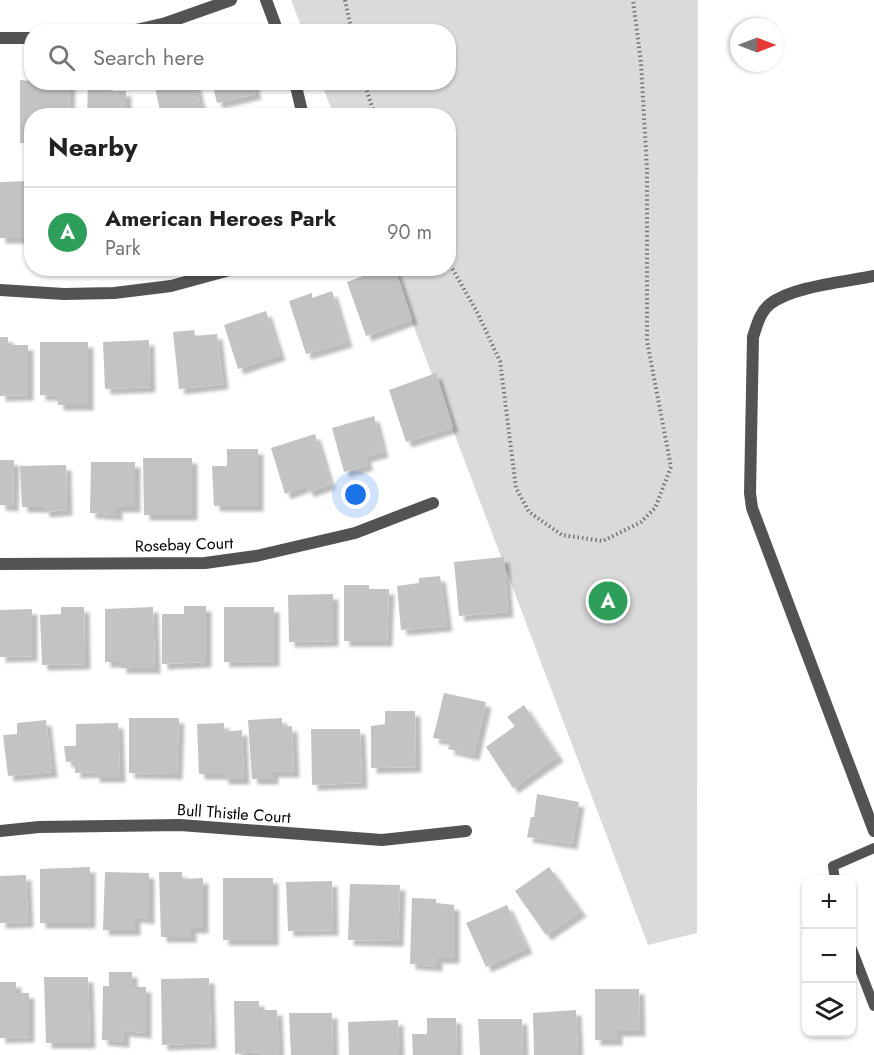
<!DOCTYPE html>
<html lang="en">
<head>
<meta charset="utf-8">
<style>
	:root { --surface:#fff; --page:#f2f2f2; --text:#222; --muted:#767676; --line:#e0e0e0; --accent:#000 }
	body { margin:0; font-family:Jost,sans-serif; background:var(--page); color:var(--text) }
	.controls { position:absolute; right:18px; bottom:18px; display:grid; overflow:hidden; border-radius:12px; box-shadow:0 2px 4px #0004 }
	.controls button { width:54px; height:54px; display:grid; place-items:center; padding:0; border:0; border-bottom:2px solid var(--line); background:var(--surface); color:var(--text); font:30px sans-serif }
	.compass { position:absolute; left:730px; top:18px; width:54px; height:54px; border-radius:50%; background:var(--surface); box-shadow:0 2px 4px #0004; rotate:90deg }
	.you { position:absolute; left:356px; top:495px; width:21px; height:21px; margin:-15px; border:4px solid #fff; border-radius:50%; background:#1a73e8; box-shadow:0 0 0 9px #1a73e833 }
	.badge { display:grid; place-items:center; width:39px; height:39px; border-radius:50%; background:var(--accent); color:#fff; font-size:20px; font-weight:700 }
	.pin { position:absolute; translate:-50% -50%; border:3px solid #fff; box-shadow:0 2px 6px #0006 }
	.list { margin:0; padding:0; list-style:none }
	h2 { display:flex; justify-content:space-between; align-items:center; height:78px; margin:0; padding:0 24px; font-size:26px }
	h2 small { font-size:20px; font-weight:400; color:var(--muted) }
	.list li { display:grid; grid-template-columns:39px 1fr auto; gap:18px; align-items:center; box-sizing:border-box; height:90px; padding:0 24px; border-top:2px solid var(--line) }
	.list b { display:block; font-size:22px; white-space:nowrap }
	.list p { margin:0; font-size:20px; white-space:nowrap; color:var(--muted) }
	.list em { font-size:20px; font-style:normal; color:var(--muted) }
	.icon { flex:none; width:33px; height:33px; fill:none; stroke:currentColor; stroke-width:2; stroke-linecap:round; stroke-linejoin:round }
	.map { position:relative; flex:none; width:874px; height:1055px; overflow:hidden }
	.search { position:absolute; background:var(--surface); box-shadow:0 2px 4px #0004; left:24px; top:24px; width:432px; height:66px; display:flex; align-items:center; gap:15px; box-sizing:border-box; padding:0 21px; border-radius:24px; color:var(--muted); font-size:22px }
	.panel { position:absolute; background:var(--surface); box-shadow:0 2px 4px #0004; left:24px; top:108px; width:432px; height:168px; border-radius:24px }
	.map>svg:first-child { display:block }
	.green { fill:#dadada }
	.building { fill:#c3c3c3; filter:url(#shadow) }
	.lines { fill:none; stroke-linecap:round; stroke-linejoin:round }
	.path { stroke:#757575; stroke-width:4; stroke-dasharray:1.5 3; stroke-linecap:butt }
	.service { stroke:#535353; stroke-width:10 }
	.minor { stroke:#535353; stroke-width:12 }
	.labels { text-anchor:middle; stroke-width:4.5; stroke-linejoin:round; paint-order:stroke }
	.street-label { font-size:16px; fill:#000; stroke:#fff }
</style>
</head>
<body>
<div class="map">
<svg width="874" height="1055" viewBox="0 0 874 1055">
	<defs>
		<filter id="shadow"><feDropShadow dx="5.5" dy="5.5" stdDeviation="1.5" flood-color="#0004"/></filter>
	</defs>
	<rect width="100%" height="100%" fill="#fff"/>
	<!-- green -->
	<path class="green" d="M 291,0 L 698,0 L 697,933 L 648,945 L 392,269 L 448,268 L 448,116 L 334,115 L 321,83 L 448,82 L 448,32 L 303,31 Z"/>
	<!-- building -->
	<path class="building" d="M 20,80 L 32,81 L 32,82 L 70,82 L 69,116 L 32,116 L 32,143 L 20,143 Z
		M 88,82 L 107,82 L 106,91 L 126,91 L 126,116 L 87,116 Z
		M 154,82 L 195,82 L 202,112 L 188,116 L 161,116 Z
		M 212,82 L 253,82 L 256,94 L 217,103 Z
		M 32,181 L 32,238 L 0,238 L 0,182 Z
		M 385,268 L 395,268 L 412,319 L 366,336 L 347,282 Z
		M 332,291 L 347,342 L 306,354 L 289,301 L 312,293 L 312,298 Z
		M 266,311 L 280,355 L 238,369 L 224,325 Z
		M 194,330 L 195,336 L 217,334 L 223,384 L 179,389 L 173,332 Z
		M 0,337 L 8,337 L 8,345 L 28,345 L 28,395 L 0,396 Z
		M 149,340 L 150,387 L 105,389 L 103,342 Z
		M 40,342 L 88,342 L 88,405 L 58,405 L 58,396 L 40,395 Z
		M 436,373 L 453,427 L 406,442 L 389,390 Z
		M 374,416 L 383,452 L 365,457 L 368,465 L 344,472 L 332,428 Z
		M 315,434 L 330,484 L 308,492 L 306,486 L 285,494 L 271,448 Z
		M 227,449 L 258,449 L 258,506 L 214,506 L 212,466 L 227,466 Z
		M 143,458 L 192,458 L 192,515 L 144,515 Z
		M 0,460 L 14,460 L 13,506 L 0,505 Z
		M 91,462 L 135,462 L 135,507 L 117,507 L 117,515 L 90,513 Z
		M 66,465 L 67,510 L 44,512 L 44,507 L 22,507 L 20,466 Z
		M 504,557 L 508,612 L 459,616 L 454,562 Z
		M 440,576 L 447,626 L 401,630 L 397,586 L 419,583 L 419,578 Z
		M 344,585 L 369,585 L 369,589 L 389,589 L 387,641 L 344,641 Z
		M 333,594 L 333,641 L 289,642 L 288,595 Z
		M 184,606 L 206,606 L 206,662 L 162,664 L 162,614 L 184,614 Z
		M 61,607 L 84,607 L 85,664 L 42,665 L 40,615 L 61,614 Z
		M 153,607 L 155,668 L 121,668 L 121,662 L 105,662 L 105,609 Z
		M 224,607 L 274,607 L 274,661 L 224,662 Z
		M 32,609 L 32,656 L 0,657 L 0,610 Z
		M 444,693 L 486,702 L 474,755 L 448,749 L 451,741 L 433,738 Z
		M 524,705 L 558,756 L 513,788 L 486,747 L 515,726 L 507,717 Z
		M 385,711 L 415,711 L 416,767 L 371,768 L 371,726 L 385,724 Z
		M 129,718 L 179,718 L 177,774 L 129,773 Z
		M 282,718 L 282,727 L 292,726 L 294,772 L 273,772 L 273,779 L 252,779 L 248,720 Z
		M 46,720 L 52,772 L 8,776 L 3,735 L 17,734 L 17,723 Z
		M 118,723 L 120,777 L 94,777 L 94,772 L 75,773 L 75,761 L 66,762 L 64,746 L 76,746 L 76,724 Z
		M 224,723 L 224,732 L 242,730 L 244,779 L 223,779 L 223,774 L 199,774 L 197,724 Z
		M 311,729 L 360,729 L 362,783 L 312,785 Z
		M 537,794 L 579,802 L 572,844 L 527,837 L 531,817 L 534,817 Z
		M 90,867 L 90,923 L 40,923 L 40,869 Z
		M 549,867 L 581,911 L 546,935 L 515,891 Z
		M 105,872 L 149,873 L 149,919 L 135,917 L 135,930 L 103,930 Z
		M 159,872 L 182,872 L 182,879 L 203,878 L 203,928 L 191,928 L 191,937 L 161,937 Z
		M 26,875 L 28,922 L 0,923 L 0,876 Z
		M 223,878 L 273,878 L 273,940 L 223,940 Z
		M 332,881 L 333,930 L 288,931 L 286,882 Z
		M 350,884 L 400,885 L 398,941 L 348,940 Z
		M 412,898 L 436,899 L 436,903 L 454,905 L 454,958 L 437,958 L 437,966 L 410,964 Z
		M 507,905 L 527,948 L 486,967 L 466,923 Z
		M 109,972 L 132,972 L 132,987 L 146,987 L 146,1033 L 124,1031 L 124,1042 L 102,1040 L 103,986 L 109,986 Z
		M 44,977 L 88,977 L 90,1043 L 46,1043 Z
		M 209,978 L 211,1043 L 162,1045 L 161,979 Z
		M 0,982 L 16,982 L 16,993 L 29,993 L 29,1037 L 0,1038 Z
		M 595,989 L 639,989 L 640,1031 L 617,1031 L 617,1040 L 595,1040 Z
		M 234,1001 L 259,1001 L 259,1010 L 277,1010 L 279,1055 L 258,1055 L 258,1052 L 235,1054 Z
		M 576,1010 L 578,1055 L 534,1055 L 533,1013 Z
		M 289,1013 L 332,1013 L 333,1055 L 291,1055 Z
		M 427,1018 L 456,1018 L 457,1055 L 413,1055 L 412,1034 L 427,1034 Z
		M 478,1019 L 522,1019 L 523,1055 L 480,1055 Z
		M 398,1020 L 399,1055 L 349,1055 L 348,1022 Z"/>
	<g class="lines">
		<!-- path -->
		<path class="path" d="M 345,0 L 352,32
			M 364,82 L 375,116
			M 448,261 L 477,312 L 500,361 L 516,488 L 529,512 L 562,535 L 603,541 L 641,522 L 655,508 L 671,467 L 647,341 L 647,169 L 641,63 L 633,0"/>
		<!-- service -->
		<path class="service" d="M 835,880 L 833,866 L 874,848
			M 852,949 L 874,1006"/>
		<!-- minor -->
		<path class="minor" d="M 266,0 L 278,32
			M 127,32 L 166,23 L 231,0
			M 0,38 L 32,38
			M 295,82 L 303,116
			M 874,276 C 845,282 793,286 770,304 C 760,312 757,325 753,337 L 750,493 L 752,508 L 874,831
			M 0,290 L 64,294 L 114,293 L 171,286 L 237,268
			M 0,564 L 205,563 L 256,556 L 355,533 L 433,503
			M 0,831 L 39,827 L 180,825 L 382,840 L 466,831"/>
	</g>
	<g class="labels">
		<!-- street labels -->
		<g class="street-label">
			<text transform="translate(184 544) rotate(-2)" y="6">Rosebay Court</text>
			<text transform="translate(234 813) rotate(4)" y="6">Bull Thistle Court</text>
		</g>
	</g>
</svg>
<div class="controls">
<button>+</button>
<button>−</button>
<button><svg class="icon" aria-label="layers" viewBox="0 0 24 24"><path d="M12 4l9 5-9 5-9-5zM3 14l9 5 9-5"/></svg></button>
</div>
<svg class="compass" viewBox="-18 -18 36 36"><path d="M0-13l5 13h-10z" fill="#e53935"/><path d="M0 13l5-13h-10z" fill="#767676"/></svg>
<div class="you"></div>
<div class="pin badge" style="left:608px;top:601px;background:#2e9e5b">A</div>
<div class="search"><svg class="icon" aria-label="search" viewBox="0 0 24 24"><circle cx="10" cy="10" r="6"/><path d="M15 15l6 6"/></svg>Search here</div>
<section class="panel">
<h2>Nearby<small></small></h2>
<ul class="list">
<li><span class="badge" style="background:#2e9e5b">A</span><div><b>American Heroes Park</b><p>Park</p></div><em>90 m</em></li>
</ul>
</section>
</div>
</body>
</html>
